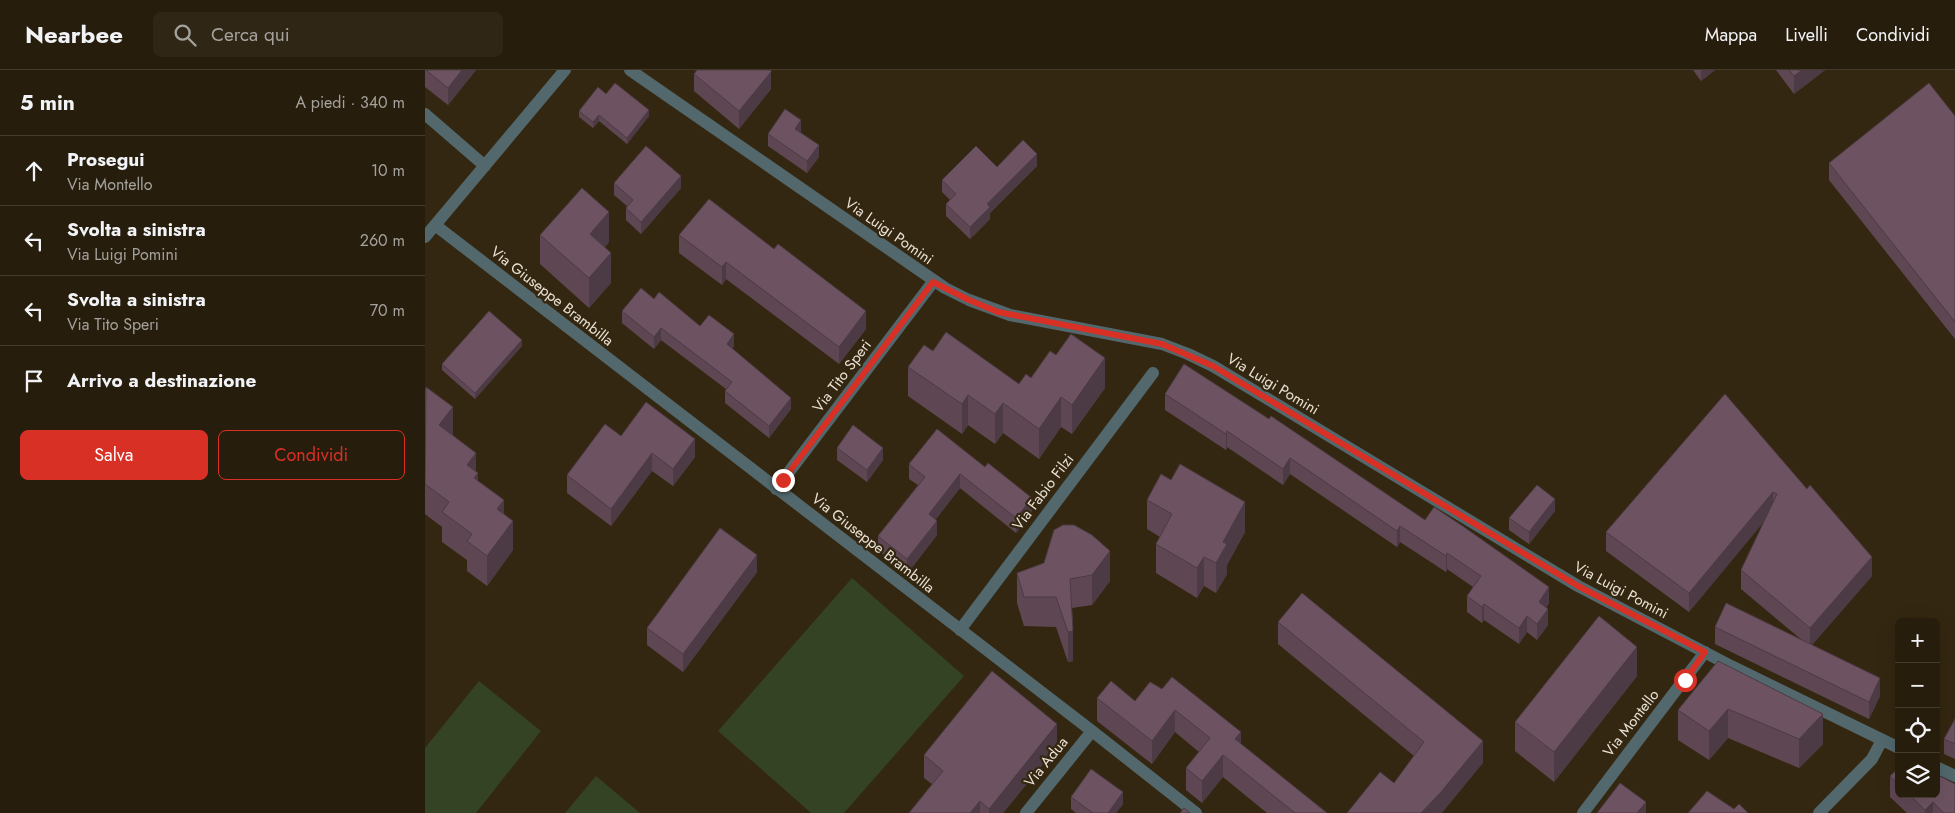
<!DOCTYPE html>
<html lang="it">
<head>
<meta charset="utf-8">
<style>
	:root { --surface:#271d0d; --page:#2f2616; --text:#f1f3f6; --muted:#a4a29d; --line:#433b2e; --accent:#d93025 }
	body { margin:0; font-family:Jost,sans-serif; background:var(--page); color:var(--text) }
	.controls { position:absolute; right:15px; bottom:15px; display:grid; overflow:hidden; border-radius:8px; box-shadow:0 5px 20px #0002 }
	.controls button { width:45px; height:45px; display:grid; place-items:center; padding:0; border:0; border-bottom:1px solid var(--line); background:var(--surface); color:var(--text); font:25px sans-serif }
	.stop { position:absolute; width:15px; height:15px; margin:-11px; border:4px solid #d93025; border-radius:50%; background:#fff }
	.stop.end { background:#d93025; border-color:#fff; box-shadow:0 1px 5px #0008 }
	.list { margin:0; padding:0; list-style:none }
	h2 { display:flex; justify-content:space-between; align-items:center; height:65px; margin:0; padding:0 20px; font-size:21px }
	h2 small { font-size:16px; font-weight:400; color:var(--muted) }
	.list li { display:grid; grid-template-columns:32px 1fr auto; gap:15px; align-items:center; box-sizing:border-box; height:70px; padding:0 20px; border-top:1px solid var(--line) }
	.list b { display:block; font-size:19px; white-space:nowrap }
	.list p { margin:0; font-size:16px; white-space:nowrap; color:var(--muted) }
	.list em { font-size:16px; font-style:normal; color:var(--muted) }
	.actions { display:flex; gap:10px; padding:15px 20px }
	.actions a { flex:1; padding:11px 0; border:1px solid var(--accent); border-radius:8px; text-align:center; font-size:18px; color:var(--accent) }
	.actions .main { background:var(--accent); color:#fff }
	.icon { flex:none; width:28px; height:28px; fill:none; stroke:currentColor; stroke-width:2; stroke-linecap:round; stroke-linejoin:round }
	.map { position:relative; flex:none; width:1530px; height:743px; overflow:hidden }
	header { display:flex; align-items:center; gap:30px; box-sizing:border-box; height:70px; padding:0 25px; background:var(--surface); border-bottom:1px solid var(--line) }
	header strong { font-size:24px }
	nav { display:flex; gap:28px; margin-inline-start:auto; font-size:18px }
	.search { width:350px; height:45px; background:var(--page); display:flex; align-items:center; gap:12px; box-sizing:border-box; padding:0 18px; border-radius:8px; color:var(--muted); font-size:19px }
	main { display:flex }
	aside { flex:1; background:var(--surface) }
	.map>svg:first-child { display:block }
	.green { fill:#334324 }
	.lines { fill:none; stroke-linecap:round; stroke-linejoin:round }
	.minor { stroke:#52686c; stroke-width:12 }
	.wall { fill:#5e4753 }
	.shaded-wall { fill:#4c3a44 }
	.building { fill:#6d5361; stroke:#4c3a44 }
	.route { stroke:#d93025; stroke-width:6 }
	.labels { text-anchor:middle; stroke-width:4.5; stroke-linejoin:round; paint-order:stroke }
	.street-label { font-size:15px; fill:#e9e1d3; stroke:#342711 }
</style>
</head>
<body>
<header>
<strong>Nearbee</strong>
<div class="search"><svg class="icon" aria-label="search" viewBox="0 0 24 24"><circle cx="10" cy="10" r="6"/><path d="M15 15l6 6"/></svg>Cerca qui</div>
<nav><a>Mappa</a><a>Livelli</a><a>Condividi</a></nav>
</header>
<main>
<aside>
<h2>5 min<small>A piedi · 340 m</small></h2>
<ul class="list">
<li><svg class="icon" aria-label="ahead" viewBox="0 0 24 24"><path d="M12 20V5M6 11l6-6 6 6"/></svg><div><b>Prosegui</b><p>Via Montello</p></div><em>10 m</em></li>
<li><svg class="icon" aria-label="left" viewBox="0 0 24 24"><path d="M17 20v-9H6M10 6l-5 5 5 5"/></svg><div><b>Svolta a sinistra</b><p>Via Luigi Pomini</p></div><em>260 m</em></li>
<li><svg class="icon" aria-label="left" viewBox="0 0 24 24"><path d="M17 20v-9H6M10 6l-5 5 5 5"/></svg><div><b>Svolta a sinistra</b><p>Via Tito Speri</p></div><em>70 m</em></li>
<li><svg class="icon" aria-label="arrive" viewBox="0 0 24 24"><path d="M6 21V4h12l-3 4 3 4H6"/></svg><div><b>Arrivo a destinazione</b></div></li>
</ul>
<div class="actions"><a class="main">Salva</a><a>Condividi</a></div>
</aside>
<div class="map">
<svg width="1530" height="743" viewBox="0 0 1530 743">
	<rect width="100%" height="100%" fill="#342711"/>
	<!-- green -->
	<path class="green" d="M 427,508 L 539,606 L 419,743 L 386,743 L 293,661 Z
		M 54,611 L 116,661 L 51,743 L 0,743 L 0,678 Z
		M 171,706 L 215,743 L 140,743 Z"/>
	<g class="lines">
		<!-- minor -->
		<path class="minor" d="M 205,0 L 520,218 L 544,230 L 585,245 L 737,274 L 763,284 L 788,296 L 1153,516 L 1306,596 L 1474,678
			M 0,44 L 60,96
			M 10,155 L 667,661 L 771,743
			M 0,167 L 140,0
			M 351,419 L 508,212
			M 535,560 L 728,303
			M 1511,697 L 1530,706
			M 601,743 L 667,661
			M 1158,743 L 1280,582
			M 1394,743 L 1447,689 L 1457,670"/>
	</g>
	<!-- wall -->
	<path class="wall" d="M 0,0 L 51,0 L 23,35 L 0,17 Z
		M 1268,0 L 1290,0 L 1276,11 Z
		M 1351,0 L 1400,0 L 1369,24 Z
		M 269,4 L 346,19 L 314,59 L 269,21 Z
		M 181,24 L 224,46 L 202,74 L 174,51 L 168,58 L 154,47 L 154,41 Z
		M 1530,46 L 1530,269 L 1404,110 L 1404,93 Z
		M 376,62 L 375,63 L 394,87 L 382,103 L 343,76 L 343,64 Z
		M 612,96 L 565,143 L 565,149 L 545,169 L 521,146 L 521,134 L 525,130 L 517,122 L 517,110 L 572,97 Z
		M 189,113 L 256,118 L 216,164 L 201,150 L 201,138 L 202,136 L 189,125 Z
		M 115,165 L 184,172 L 180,177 L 186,213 L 164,238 L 115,194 Z
		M 254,165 L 441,259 L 414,294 L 301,209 L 297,215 L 254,183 Z
		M 229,229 L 309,276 L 307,279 L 366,339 L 344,368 L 300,333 L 300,321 L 301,319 L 236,270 L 229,279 L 197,253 L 197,241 Z
		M 97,276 L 50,329 L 17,300 L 17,294 Z
		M 508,281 L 594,314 L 606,308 L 680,318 L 647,364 L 636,357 L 614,389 L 578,363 L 570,374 L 543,355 L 537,364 L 483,326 L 483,297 Z
		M 759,294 L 1124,533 L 1121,538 L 1123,555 L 1112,570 L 1102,562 L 1094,574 L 1059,550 L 1057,553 L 1042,542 L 1042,526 L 1048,517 L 1022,499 L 1021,502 L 975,472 L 972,477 L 865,404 L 858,415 L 802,377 L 801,380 L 740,340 L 740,324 Z
		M 0,318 L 28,366 L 51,402 L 53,411 L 79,443 L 88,480 L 62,516 L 42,501 L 42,490 L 17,472 L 17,457 L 0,444 Z
		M 1300,324 L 1447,506 L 1387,575 L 1455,626 L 1444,649 L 1290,574 L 1290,557 L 1378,571 L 1316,519 L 1316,500 L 1340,450 L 1264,542 L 1181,481 L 1181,462 Z
		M 512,359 L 607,443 L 591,463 L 535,418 L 511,449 L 512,465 L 482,504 L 453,480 L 453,466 L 493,415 L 484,409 L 484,394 Z
		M 196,366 L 270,387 L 248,416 L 227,401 L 186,456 L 142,423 L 142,405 Z
		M 412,378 L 458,390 L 442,412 L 412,390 Z
		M 722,430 L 820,462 L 802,495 L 802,504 L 791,523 L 779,516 L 772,528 L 731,503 L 731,474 L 735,467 L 722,459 Z
		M 1130,441 L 1104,474 L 1084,460 L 1084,448 Z
		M 629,460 L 685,511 L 667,535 L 647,538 L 648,591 L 643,592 L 631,557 L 599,556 L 592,533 L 592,503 L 619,493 Z
		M 332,502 L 258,602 L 222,575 L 222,558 Z
		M 853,552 L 1058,693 L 969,713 L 989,686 L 853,574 Z
		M 1293,591 L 1398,674 L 1374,698 L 1303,668 L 1284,690 L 1253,670 L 1253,640 Z
		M 1212,606 L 1129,712 L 1090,681 L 1090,652 Z
		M 725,612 L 816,674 L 902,743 L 842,743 L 798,707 L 777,733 L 761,720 L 761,698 L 774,682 L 750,662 L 727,694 L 672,651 L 672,628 L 710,631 Z
		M 1530,649 L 1530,689 L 1519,684 L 1519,669 Z
		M 632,677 L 578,743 L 484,743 L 507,714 L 499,708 L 499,685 Z
		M 1474,698 L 1474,724 L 1511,724 L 1530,743 L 1482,743 L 1465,727 L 1465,706 Z
		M 646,727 L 698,734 L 691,743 L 651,743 L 646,739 Z"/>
	<!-- shaded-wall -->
	<path class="shaded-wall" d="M 37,0 L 51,0 L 23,35 L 23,18 Z
		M 1276,0 L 1290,0 L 1276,11 Z
		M 1377,0 L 1400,0 L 1369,24 L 1369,6 Z
		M 346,2 L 346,19 L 314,59 L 314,41 Z
		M 224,40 L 224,46 L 202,74 L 202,68 Z
		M 174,45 L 174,51 L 168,58 L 168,52 Z
		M 376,50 L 376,62 L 370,71 L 370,59 Z
		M 394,75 L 394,87 L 382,103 L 382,91 Z
		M 612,84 L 612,96 L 565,143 L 565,149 L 545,169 L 545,157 L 562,134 Z
		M 256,106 L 256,118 L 216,164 L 216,152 Z
		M 184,142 L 184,172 L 165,193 L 165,164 Z
		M 186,183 L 186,213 L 164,238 L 164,208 Z
		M 301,192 L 301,209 L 297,215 L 297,197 Z
		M 441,241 L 441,259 L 414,294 L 414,277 Z
		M 236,258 L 236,270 L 229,279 L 229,267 Z
		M 309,264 L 309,276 L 302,286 L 302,274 Z
		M 97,270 L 97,276 L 50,329 L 50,323 Z
		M 680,288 L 680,318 L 647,364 L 647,335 Z
		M 543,325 L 543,355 L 537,364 L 537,334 Z
		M 636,327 L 636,357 L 614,389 L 614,359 Z
		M 366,328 L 366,339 L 344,368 L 344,356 Z
		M 578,333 L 578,363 L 570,374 L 570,344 Z
		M 28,337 L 28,367 L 14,355 Z
		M 802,361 L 802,377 L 801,380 L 801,364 Z
		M 270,369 L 270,387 L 248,416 L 248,399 Z
		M 458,378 L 458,390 L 442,412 L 442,400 Z
		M 51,383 L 51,405 L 53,403 L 53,433 L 42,395 Z
		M 227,383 L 227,401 L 186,456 L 186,439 Z
		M 865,388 L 865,404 L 858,415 L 858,399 Z
		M 535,404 L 535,418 L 504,458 L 504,444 Z
		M 1348,422 L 1348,441 L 1264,542 L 1264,523 Z
		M 607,428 L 607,443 L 591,463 L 591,448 Z
		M 1130,429 L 1130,441 L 1104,474 L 1104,462 Z
		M 79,430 L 79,460 L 72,439 Z
		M 820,432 L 820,462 L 802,495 L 802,504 L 791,523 L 791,493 L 798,472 Z
		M 88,451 L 88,480 L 62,516 L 62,486 Z
		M 512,451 L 512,465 L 482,504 L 482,489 Z
		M 975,456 L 975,472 L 972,477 L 972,461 Z
		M 685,481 L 685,511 L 667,535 L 667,505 Z
		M 1022,483 L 1022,499 L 1021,502 L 1021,486 Z
		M 332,485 L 332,502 L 258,602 L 258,584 Z
		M 779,487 L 779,516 L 772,528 L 772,498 Z
		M 1447,487 L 1447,506 L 1385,577 L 1385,558 Z
		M 1124,517 L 1124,533 L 1114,548 L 1114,532 Z
		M 1059,534 L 1059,550 L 1057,553 L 1057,537 Z
		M 1123,539 L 1123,555 L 1112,570 L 1112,554 Z
		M 1102,546 L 1102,562 L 1094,574 L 1094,558 Z
		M 648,561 L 648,591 L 643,592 L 643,562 Z
		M 1212,577 L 1212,606 L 1129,712 L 1129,682 Z
		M 1455,608 L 1455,626 L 1444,649 L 1444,632 Z
		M 1303,639 L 1303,668 L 1284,690 L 1284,661 Z
		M 750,640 L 750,662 L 727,694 L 727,671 Z
		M 1398,644 L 1398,674 L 1374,698 L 1374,669 Z
		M 632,654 L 632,677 L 578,743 L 564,743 L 564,739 Z
		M 816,662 L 816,685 L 810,669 Z
		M 1058,671 L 1058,693 L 1017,743 L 996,743 Z
		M 798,685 L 798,707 L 777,733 L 777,711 Z
		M 698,722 L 698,734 L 691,743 L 683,743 Z
		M 555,731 L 555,743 L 545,743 Z
		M 1221,732 L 1221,743 L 1212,743 Z
		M 1508,732 L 1508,743 L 1500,743 L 1500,740 Z"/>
	<!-- building -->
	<path class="building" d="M 1,0 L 37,0 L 23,18 Z
		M 272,0 L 346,0 L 346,2 L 314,41 L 269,4 Z
		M 1364,0 L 1377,0 L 1369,6 Z
		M 190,13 L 224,40 L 202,68 L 174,45 L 168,52 L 154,41 L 173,17 L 181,24 Z
		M 1504,13 L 1530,46 L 1530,252 L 1404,93 Z
		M 360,39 L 376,50 L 370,59 L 394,75 L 382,91 L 343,64 Z
		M 598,70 L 612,84 L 562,134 L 565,137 L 545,157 L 521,134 L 531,124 L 517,110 L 551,76 L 572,97 Z
		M 221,76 L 256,106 L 216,152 L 201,138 L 208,130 L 189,113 Z
		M 157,118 L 184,142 L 165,164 L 186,183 L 164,208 L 115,165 Z
		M 284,129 L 349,179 L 353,174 L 441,241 L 414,277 L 301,192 L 297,197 L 254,165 Z
		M 216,218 L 229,229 L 234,222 L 275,256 L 284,245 L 309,264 L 302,274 L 366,328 L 344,356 L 300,321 L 307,312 L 236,258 L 229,267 L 197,241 Z
		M 64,241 L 97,270 L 50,323 L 17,294 Z
		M 521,262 L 594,314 L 601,304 L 606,308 L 625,281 L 631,285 L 646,264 L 680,288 L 647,335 L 636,327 L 614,359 L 578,333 L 570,344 L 543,325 L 537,334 L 483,297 L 499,275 L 508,281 Z
		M 759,294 L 844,349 L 846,346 L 1000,450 L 1009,437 L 1039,457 L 1124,517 L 1114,532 L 1123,539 L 1112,554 L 1102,546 L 1094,558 L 1059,534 L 1057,537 L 1042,526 L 1056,506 L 1022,483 L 1021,486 L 975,456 L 972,461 L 865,388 L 858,399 L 802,361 L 801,364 L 740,324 Z
		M 1,317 L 28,337 L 14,355 L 51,383 L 42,395 L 53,403 L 49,408 L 79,430 L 72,439 L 88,451 L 62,486 L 42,471 L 47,464 L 17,442 L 24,432 L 0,414 Z
		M 1300,324 L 1382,419 L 1385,415 L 1447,487 L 1385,558 L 1316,500 L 1352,424 L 1348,422 L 1264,523 L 1181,462 Z
		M 221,332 L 270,369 L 248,399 L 227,383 L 186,439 L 142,405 L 180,354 L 196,366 Z
		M 428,355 L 458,378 L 442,400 L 412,378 Z
		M 512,359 L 560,397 L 563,393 L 607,428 L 591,448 L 535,404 L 504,444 L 512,451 L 482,489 L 453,466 L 500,407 L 484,394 Z
		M 755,394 L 820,432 L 798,472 L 802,474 L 791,493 L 779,487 L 772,498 L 731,474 L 747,444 L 722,430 L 736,404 L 746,410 Z
		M 1112,415 L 1130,429 L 1104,462 L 1084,448 Z
		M 638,455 L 649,455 L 667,465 L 685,481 L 667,505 L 645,509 L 648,561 L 643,562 L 631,527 L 599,527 L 592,503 L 619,493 L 629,460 Z
		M 295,458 L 332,485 L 258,584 L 222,558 Z
		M 877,523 L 1058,671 L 1016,722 L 996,743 L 922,743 L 955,702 L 969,713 L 999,672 L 853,552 Z
		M 1301,533 L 1455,608 L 1444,632 L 1290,557 Z
		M 1174,546 L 1212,577 L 1129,682 L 1090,652 Z
		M 1293,591 L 1398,644 L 1374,669 L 1303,639 L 1284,661 L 1253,640 Z
		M 567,601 L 632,654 L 564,739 L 555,731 L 545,743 L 484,743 L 518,701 L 499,685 Z
		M 747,607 L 816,662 L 810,669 L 902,743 L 870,743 L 798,685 L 777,711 L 761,698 L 785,668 L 750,640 L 727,671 L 672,628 L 686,611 L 710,631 L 725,612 L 737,619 Z
		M 1530,649 L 1530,674 L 1519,669 Z
		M 1474,698 L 1474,715 L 1465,706 Z
		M 666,699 L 698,722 L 683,743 L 668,743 L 646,727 Z
		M 1511,704 L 1530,714 L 1530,743 L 1519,743 L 1508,732 L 1500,740 L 1484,724 L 1511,724 Z
		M 1195,713 L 1221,732 L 1212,743 L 1172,743 Z
		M 1282,721 L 1309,739 L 1314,734 L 1323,743 L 1263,743 Z
		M 759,738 L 765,743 L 755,743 Z"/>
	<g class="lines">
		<!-- route -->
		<path class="route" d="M 358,410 L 508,212 L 544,230 L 573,242 L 737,274 L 788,296 L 1153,516 L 1280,582 L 1260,610"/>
	</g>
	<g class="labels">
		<!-- street labels -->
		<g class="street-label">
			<text transform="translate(464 161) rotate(35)" y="5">Via Luigi Pomini</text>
			<text transform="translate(127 226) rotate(38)" y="5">Via Giuseppe Brambilla</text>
			<text transform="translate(417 306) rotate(-53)" y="5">Via Tito Speri</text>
			<text transform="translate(848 314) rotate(31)" y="5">Via Luigi Pomini</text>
			<text transform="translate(618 422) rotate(-53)" y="5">Via Fabio Filzi</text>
			<text transform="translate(448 473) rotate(38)" y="5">Via Giuseppe Brambilla</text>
			<text transform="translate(1196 520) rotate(28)" y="5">Via Luigi Pomini</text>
			<text transform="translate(1206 653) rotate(-52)" y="5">Via Montello</text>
			<text transform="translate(621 692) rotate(-51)" y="5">Via Adua</text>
		</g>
	</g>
</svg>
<div class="controls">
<button>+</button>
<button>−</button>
<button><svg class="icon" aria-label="locate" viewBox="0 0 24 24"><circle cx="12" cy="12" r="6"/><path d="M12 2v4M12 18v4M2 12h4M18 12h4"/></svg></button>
<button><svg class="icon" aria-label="layers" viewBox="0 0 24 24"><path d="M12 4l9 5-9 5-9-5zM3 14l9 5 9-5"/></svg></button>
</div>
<div class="stop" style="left:1260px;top:610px"></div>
<div class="stop end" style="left:358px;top:410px"></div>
</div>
</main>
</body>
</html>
